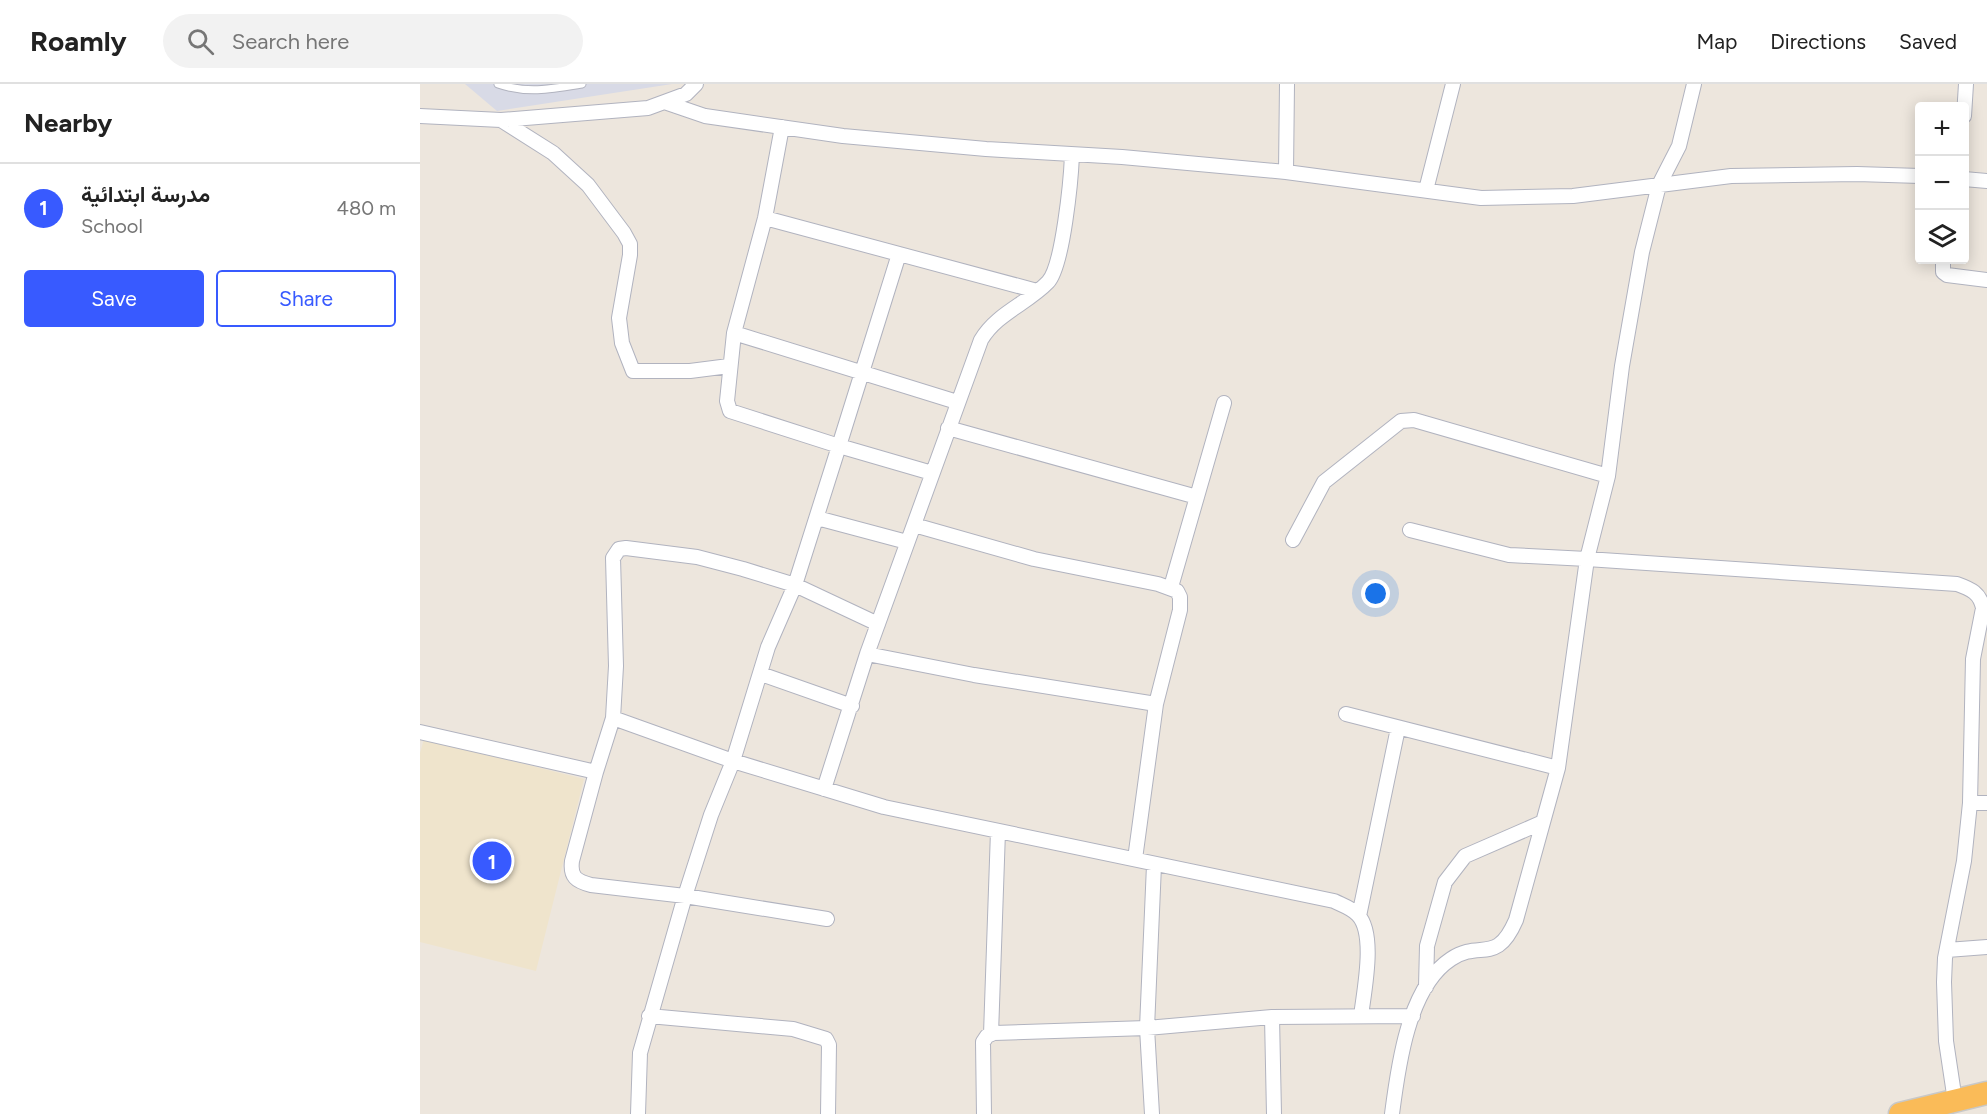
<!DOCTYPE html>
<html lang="en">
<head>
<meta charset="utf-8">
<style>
	:root { --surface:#fff; --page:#f2f2f2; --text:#222; --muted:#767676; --line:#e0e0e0; --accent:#385aff }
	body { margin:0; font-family:Figtree,Vazirmatn,sans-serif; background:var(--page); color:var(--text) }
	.controls { position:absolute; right:18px; top:18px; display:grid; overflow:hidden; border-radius:6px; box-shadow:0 3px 15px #0003 }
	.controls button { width:54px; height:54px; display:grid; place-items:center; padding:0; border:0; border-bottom:2px solid var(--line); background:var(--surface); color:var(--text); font:30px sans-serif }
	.you { position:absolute; left:956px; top:510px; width:21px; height:21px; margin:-15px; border:4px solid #fff; border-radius:50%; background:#1a73e8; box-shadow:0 0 0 9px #1a73e833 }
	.badge { display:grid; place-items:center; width:39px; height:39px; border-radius:50%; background:var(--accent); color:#fff; font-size:20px; font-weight:700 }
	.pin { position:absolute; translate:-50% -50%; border:3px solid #fff; box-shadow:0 2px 6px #0006 }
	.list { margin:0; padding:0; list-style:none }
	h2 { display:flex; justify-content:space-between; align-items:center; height:78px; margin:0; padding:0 24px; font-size:26px }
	h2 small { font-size:20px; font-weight:400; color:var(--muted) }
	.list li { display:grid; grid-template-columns:39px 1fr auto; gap:18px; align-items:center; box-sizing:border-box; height:90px; padding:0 24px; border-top:2px solid var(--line) }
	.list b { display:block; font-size:22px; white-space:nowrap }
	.list p { margin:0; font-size:20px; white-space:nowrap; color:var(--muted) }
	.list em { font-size:20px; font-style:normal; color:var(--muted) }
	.actions { display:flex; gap:12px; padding:18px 24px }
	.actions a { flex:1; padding:14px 0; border:2px solid var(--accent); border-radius:6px; text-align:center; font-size:21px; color:var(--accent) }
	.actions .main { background:var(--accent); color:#fff }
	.icon { flex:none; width:33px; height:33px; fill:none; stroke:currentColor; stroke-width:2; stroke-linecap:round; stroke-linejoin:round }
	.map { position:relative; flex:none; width:1567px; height:1030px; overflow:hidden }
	header { display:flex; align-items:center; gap:36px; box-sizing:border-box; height:84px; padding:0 30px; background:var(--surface); border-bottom:2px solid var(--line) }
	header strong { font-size:28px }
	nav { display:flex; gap:33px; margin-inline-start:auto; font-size:21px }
	.search { width:420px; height:54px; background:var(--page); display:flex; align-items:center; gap:15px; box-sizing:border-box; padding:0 21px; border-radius:33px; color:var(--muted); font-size:22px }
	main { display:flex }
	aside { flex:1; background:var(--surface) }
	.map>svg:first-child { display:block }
	.education { fill:#efe4cc }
	.airport { fill:#d8dae6 }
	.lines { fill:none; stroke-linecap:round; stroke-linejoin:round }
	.service-casing { stroke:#b1b3bf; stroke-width:9 }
	.minor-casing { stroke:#b1b3bf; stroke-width:16 }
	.trunk-casing { stroke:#c8c8c8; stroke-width:25 }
	.service { stroke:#fff; stroke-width:7 }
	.minor { stroke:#fff; stroke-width:14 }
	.trunk { stroke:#fabb58; stroke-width:22 }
</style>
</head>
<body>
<header>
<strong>Roamly</strong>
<div class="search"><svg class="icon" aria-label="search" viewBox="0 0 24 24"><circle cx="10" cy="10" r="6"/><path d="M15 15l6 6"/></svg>Search here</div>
<nav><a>Map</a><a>Directions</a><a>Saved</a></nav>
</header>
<main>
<aside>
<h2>Nearby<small></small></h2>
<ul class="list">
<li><span class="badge">1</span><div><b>مدرسة ابتدائية</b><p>School</p></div><em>480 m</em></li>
</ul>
<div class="actions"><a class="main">Save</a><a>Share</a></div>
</aside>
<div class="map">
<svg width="1567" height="1030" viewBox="0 0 1567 1030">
	<rect width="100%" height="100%" fill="#ede6dd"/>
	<!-- education -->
	<path class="education" d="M 4,655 L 164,695 L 116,887 L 0,858 L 0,669 Z"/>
	<!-- airport -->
	<path class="airport" d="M 45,0 L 252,0 L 77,27 Z"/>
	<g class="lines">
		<defs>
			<path id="service" d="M 78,0 C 107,10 132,5 162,0"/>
			<path id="minor" d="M 1274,0 L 1259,62 L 1239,101 L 1222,168 L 1202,282 L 1188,392 L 1167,475 L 1537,500 C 1551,505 1560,509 1563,524 L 1553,575 L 1550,719 L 1544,777 L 1525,874 L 1524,898 L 1526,957 L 1535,1017
				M 247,19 L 285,32 L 423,52 L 566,65 L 702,73 L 866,88 L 1061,114 L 1153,112 L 1311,92 L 1437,90 L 1500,92
				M 0,32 L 81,36 L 228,24 L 266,10 L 276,0
				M 1544,32 L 1546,0
				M 81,36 L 133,69 L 168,101 L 204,149 L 210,160 L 210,171 L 199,234 L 202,259 L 213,287 L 270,287 L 309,282
				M 362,43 L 345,134 L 314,249 L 307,317 L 310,327 L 419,362 L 479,170
				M 866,88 L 867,0
				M 1544,95 L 1567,97
				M 1006,106 L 1033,0
				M 345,134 L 617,207
				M 1523,176 L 1523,188 L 1527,191 L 1567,196
				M 314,249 L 537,318
				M 528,344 L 777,413
				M 397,434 L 487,458
				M 494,441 L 614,475 L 738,500 L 757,507 L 760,513 L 760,526 L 736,620 L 715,775
				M 873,456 L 904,398 L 981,337 L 994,336 L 1188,392
				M 751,503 L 804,319
				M 447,570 L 554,591 L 736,620
				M 341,590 L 432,622
				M 926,630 L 1138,684
				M 193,634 L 313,677 L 464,723 L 914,817 C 922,821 932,824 938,831 C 956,850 944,907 941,932
				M 0,648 L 176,688
				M 404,705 L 447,570 L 561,256 C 577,229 607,220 628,198 C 643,182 651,95 652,71
				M 1550,719 L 1567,719
				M 939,832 L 978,644
				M 407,835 L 265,812 L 171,801 C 156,797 150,793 152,777 L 176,688 L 193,634 L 196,582 L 193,474 L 199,465 L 206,464 L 277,473 L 323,485 L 375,501 L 458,540
				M 1527,866 L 1567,863
				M 1006,903 L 1007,862 L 1025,798 L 1045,772 L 1123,738
				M 229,932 L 373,945 L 406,955 L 409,961 L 408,1030
				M 852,933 L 854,1030
				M 571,950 L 578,747
				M 218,1030 L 220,969 L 265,812 L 291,731 L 313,677 L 348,563 L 375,501 L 419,362 L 512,389
				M 564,1030 L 563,958 L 567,952 L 574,949 L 727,944 L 852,933 L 993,932
				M 732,1030 L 727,944 L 734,781
				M 972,1030 C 978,983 988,903 1031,875 C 1061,855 1076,882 1096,836 L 1138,684 L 1167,475 L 1089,471 L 990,446"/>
			<path id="trunk" d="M 1480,1030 L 1567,1009"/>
		</defs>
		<!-- service casing -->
		<use href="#service" class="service-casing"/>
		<!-- minor casing -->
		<use href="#minor" class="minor-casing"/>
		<!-- trunk casing -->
		<use href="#trunk" class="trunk-casing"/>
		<!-- service -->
		<use href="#service" class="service"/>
		<!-- minor -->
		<use href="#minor" class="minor"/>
		<!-- trunk -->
		<use href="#trunk" class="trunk"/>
	</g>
</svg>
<div class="controls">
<button>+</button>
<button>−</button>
<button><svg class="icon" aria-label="layers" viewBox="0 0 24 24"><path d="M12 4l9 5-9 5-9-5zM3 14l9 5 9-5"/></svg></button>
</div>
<div class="you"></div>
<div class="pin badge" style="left:72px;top:777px">1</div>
</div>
</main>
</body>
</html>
